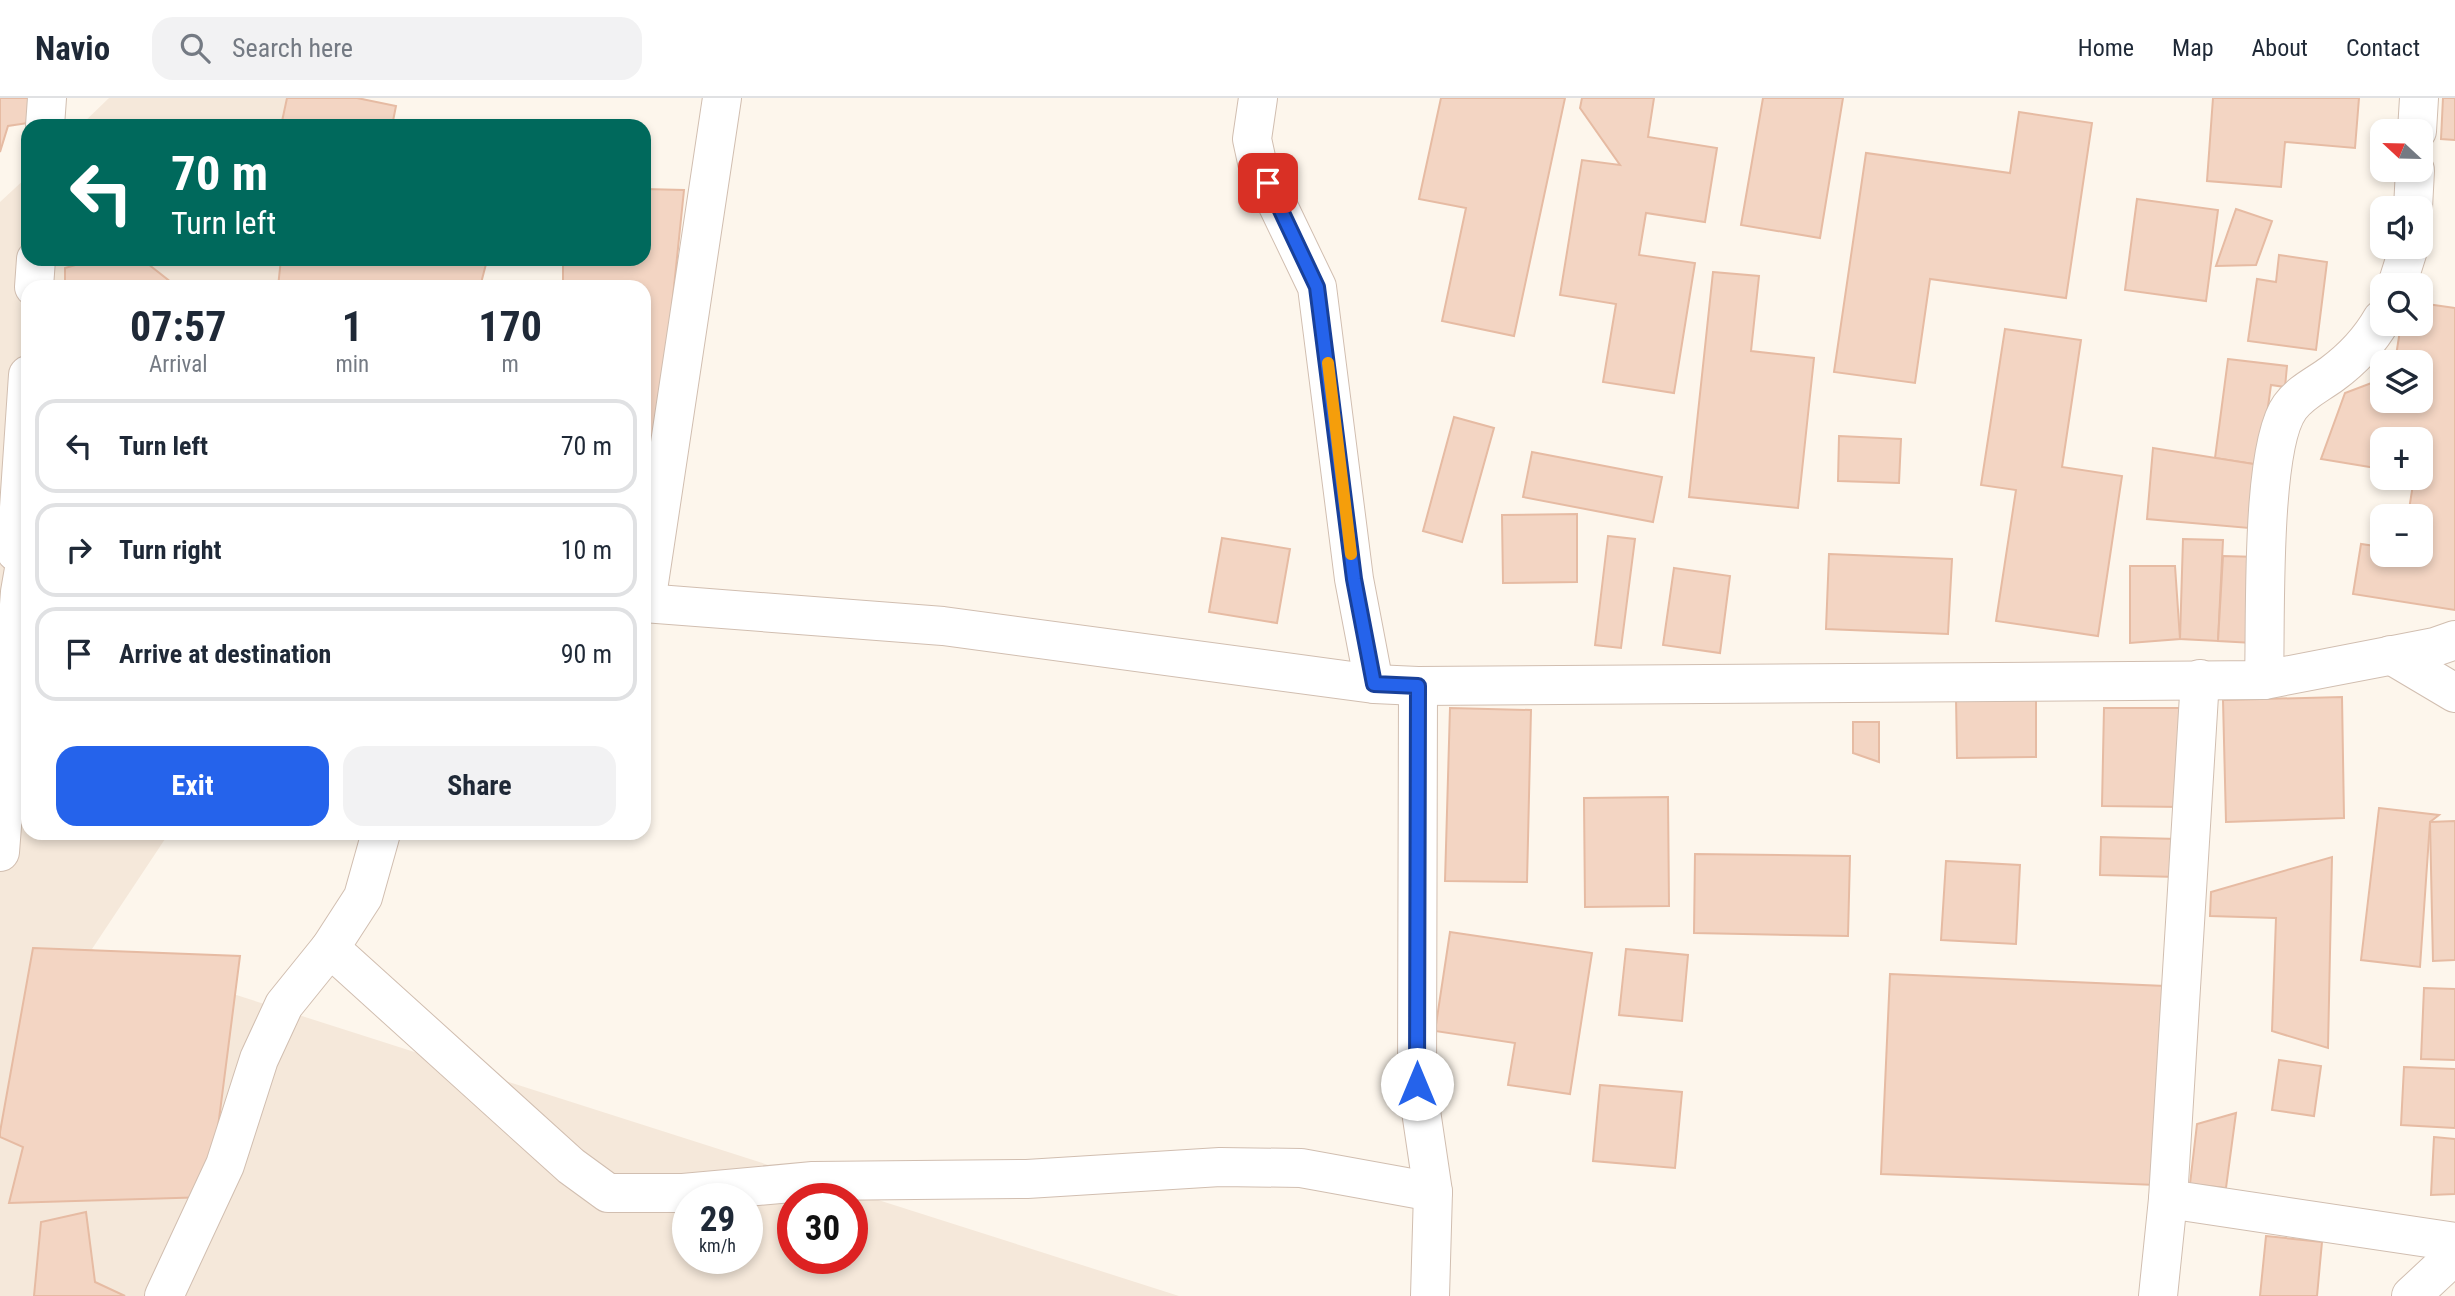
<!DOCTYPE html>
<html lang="en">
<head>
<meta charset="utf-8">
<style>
	body { margin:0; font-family:"Roboto Condensed",sans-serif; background:#f2f2f3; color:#1f2937; height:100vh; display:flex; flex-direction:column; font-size:26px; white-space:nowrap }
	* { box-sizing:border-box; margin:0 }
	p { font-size:23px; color:#747a83 }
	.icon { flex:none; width:38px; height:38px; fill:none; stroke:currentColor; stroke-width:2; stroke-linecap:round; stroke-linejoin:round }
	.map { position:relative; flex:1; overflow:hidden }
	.sheet { position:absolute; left:21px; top:182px; width:630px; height:560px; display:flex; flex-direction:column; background:#fff; border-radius:21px; box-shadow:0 4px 10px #0003 }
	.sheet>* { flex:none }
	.guide { position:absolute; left:21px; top:21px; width:630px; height:147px; border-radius:21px; box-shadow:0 4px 10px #0003; background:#00695c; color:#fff; overflow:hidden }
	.needle { width:46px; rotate:292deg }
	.buttons { position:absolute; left:2370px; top:21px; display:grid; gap:14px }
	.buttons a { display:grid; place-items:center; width:63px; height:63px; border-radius:14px; background:#fff; box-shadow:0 4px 10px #0003; font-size:35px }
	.speed { position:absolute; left:672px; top:1085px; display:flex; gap:14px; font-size:35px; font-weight:700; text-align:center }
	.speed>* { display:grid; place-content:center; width:91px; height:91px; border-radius:50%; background:#fff; box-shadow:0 4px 10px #0003; line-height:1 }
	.speed small { font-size:18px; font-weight:400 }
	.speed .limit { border:10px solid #d22; background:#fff; color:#111 }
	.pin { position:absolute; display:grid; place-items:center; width:60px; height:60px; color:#fff; margin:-30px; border-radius:14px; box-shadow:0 4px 10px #0006 }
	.me { position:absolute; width:77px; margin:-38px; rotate:0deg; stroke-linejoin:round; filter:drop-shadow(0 0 5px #0008) }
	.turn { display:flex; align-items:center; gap:24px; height:147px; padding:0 35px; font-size:32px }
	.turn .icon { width:91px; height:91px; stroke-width:2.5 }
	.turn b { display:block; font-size:49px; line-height:60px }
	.eta { display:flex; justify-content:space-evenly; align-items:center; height:119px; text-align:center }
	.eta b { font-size:42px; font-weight:700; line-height:49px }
	.action { display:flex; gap:14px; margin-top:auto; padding:14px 35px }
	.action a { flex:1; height:80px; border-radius:21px; background:#2563eb; color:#fff; font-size:28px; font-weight:700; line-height:80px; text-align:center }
	.action a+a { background:#f2f2f3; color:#1f2937 }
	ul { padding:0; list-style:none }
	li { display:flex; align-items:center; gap:21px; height:94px; margin:0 14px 10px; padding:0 21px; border:4px solid #e0e1e3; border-radius:21px }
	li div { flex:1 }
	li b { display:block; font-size:26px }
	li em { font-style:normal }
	header { display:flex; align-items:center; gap:42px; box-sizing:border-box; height:98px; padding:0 35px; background:#fff; border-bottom:2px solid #e0e1e3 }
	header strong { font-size:33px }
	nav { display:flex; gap:38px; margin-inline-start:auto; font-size:24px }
	.search { width:490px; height:63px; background:#f2f2f3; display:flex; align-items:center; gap:18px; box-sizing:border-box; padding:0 24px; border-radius:21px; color:#747a83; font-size:26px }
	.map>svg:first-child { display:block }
</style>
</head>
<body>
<header>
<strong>Navio</strong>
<div class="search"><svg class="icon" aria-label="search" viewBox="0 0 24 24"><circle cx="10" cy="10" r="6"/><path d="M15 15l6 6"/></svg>Search here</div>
<nav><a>Home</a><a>Map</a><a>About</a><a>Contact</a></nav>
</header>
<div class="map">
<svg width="2455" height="1198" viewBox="0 0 2455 1198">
	<rect width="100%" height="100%" fill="#fdf6ec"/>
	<!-- residential -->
	<g fill="#f5e8da" fill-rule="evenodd">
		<polygon points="109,0 364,0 381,28 80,28"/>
		<path d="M28,78V161H461L478,189H28V735H169L92,851L1179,1198H0V104ZM688,1101H747V1160H688ZM793,1101H852V1160H793Z"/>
	</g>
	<!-- building -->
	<g fill="#f3d5c3" stroke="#e6bba3" stroke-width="2">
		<polygon points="0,0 34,0 35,24 8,28 0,54"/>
		<polygon points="287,0 357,0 396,8 392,28 281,28"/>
		<polygon points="1441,0 1565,0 1514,238 1442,223 1466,110 1419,101"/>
		<polygon points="1582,0 1654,0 1648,39 1717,50 1705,124 1646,115 1639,157 1695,165 1674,295 1603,284 1616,206 1560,197 1582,62 1620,67 1580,10"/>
		<polygon points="1763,0 1843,0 1820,140 1741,127"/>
		<polygon points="2213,0 2359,0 2355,50 2285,44 2281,89 2207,83"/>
		<polygon points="2443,0 2455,0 2455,42 2441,41"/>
		<polygon points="2019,14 2092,25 2066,200 1930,181 1915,285 1834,274 1866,55 2010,75"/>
		<polygon points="644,91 684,92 656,363 644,361 644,189 563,189 563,161 644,161"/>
		<polygon points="2137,101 2218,112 2206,203 2125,192"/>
		<polygon points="2236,111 2272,123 2256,167 2216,168"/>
		<polygon points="2279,157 2327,164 2316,252 2248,243 2257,181 2276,184"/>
		<polygon points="96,161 147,161 148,166 172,185 171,189 65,189 65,170"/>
		<polygon points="281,161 452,161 486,166 480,189 278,189"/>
		<polygon points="1713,174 1759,178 1751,253 1814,260 1798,410 1689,399"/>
		<polygon points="2420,205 2455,210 2455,512 2353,496 2361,446 2382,449 2382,457 2420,457 2420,418 2408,418 2414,380 2420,380 2420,341 2382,341 2382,371 2321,361 2345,295 2382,281 2382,303 2420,303 2420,264 2395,264 2401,226 2420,226"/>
		<polygon points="2005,231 2081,242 2062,369 2122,378 2098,538 1996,523 2016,392 1981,387"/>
		<polygon points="2228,261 2287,268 2285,289 2271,287 2260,367 2215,360"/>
		<polygon points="1454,319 1494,330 1462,444 1423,433"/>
		<polygon points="1839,338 1901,341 1899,385 1838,383"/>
		<polygon points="2153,350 2260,367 2249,430 2147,421"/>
		<polygon points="1532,354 1662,379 1653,424 1523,399"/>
		<polygon points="1577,416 1577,484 1503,485 1502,417"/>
		<polygon points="1608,438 1635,441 1621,550 1595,547"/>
		<polygon points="1222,440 1290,451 1277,525 1209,514"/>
		<polygon points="2183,441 2223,442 2218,543 2180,541"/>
		<polygon points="1829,456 1952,461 1948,536 1826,531"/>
		<polygon points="2223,458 2258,459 2253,545 2218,543"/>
		<polygon points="2130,468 2175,468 2180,541 2130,545"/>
		<polygon points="1674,470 1730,478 1720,555 1663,547"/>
		<polygon points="1956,599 2036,599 2036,659 1957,660"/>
		<polygon points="2342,599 2344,720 2226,724 2223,602"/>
		<polygon points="1450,610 1531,612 1527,784 1445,783"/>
		<polygon points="2104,610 2183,610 2182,709 2102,708"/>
		<polygon points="1853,624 1879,624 1879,664 1853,655"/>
		<polygon points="1668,699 1669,808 1585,809 1584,700"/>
		<polygon points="2379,710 2439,717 2430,724 2420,869 2361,862"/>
		<polygon points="2455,723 2455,862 2433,863 2430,724"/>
		<polygon points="2101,739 2178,741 2177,779 2100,777"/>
		<polygon points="1695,756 1850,758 1848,838 1694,835"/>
		<polygon points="2332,759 2328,950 2272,933 2276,820 2210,818 2211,794"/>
		<polygon points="1946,763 2020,767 2016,846 1941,842"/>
		<polygon points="1450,834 1592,855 1570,996 1508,987 1515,945 1435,933"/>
		<polygon points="33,850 240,858 209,1099 9,1105 23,1049 0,1039 0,1034"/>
		<polygon points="1626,851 1688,857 1682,923 1619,917"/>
		<polygon points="1890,876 2165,888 2156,1087 1881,1076"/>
		<polygon points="2424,890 2455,891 2455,962 2421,961"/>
		<polygon points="2279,962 2321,968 2314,1018 2272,1012"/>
		<polygon points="2404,969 2455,971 2455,1030 2401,1027"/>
		<polygon points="1600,987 1682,994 1675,1070 1593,1063"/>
		<polygon points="2236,1015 2226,1090 2190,1086 2197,1026"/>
		<polygon points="2434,1039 2455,1041 2455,1096 2431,1097"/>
		<polygon points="86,1114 95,1184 125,1198 34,1198 41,1124"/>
		<polygon points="2266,1138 2322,1144 2317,1198 2260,1198"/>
	</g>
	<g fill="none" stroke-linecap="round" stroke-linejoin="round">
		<!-- minor casing -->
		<g stroke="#d1beb0" stroke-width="40">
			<g id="minor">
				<polyline points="1258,0 1252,41 1257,64 1317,189 1354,481 1374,586"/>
				<polyline points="45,28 47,0"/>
				<polyline points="2417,33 2419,0"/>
				<polyline points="2413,110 2415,72"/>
				<polyline points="2397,187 2409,149"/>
				<polyline points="34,189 36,161"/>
				<polyline points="16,454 28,277"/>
				<polyline points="644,505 943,528 1374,586 1418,588 2264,582 2435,549 2455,542"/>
				<polyline points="646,505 722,0"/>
				<polyline points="2391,557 2455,595"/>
				<path d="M2264,582C2266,524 2260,350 2290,309C2301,294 2317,287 2332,276C2351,262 2370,242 2382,221"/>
				<polyline points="1418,588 1417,986 1433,1094 1430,1198"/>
				<polyline points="0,754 20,494 24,471 28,469"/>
				<polyline points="330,850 571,1068 608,1095 683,1095 813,1083 1027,1081 1220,1069 1301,1070 1433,1094"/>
				<polyline points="2168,1101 2455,1144"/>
				<polyline points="164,1198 225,1067 259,961 284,907 330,850 363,799 381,735"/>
				<polyline points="2158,1198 2168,1101 2200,581"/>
				<polyline points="2411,1198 2455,1157"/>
			</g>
		</g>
		<!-- minor -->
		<use href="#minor" stroke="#fff" stroke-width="38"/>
	</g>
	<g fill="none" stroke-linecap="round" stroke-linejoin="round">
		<!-- route casing -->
		<g stroke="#184099" stroke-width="18">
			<polyline id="route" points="1268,85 1317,189 1354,481 1374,586 1418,588 1417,986"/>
		</g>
		<!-- route -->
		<use href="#route" stroke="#2563eb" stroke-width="12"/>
		<!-- slow -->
		<polyline stroke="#f59e0b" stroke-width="12" points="1328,265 1351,456"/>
	</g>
</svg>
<div class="buttons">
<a><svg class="needle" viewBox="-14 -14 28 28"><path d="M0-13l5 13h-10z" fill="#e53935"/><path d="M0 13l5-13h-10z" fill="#747a83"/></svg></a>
<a><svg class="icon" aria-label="sound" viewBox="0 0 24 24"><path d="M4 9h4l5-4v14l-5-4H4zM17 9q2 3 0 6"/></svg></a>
<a><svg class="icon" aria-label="search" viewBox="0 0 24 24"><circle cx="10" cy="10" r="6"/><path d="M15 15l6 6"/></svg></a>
<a><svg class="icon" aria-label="layers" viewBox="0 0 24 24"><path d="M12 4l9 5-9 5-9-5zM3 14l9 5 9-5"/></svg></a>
<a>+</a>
<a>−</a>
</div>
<div class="speed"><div>29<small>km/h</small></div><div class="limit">30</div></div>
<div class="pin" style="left:1268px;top:85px;background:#d93025"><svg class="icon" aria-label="arrive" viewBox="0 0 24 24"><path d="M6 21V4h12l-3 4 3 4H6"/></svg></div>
<svg class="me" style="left:1417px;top:986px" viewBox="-20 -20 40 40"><circle r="19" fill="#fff"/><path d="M0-13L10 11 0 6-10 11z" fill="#2563eb"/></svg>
<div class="guide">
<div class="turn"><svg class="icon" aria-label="left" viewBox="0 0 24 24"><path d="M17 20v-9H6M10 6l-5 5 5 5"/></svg><div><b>70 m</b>Turn left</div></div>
</div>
<section class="sheet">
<div class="eta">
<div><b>07:57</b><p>Arrival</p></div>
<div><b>1</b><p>min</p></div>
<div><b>170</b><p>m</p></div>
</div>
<ul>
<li><svg class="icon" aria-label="left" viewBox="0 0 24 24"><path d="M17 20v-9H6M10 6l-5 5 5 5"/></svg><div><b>Turn left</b></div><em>70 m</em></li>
<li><svg class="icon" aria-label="right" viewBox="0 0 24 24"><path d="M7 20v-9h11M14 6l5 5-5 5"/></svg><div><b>Turn right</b></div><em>10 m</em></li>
<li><svg class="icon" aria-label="arrive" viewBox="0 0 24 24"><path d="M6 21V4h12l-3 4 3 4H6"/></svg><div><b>Arrive at destination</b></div><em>90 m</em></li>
</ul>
<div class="action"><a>Exit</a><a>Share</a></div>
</section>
</div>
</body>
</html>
